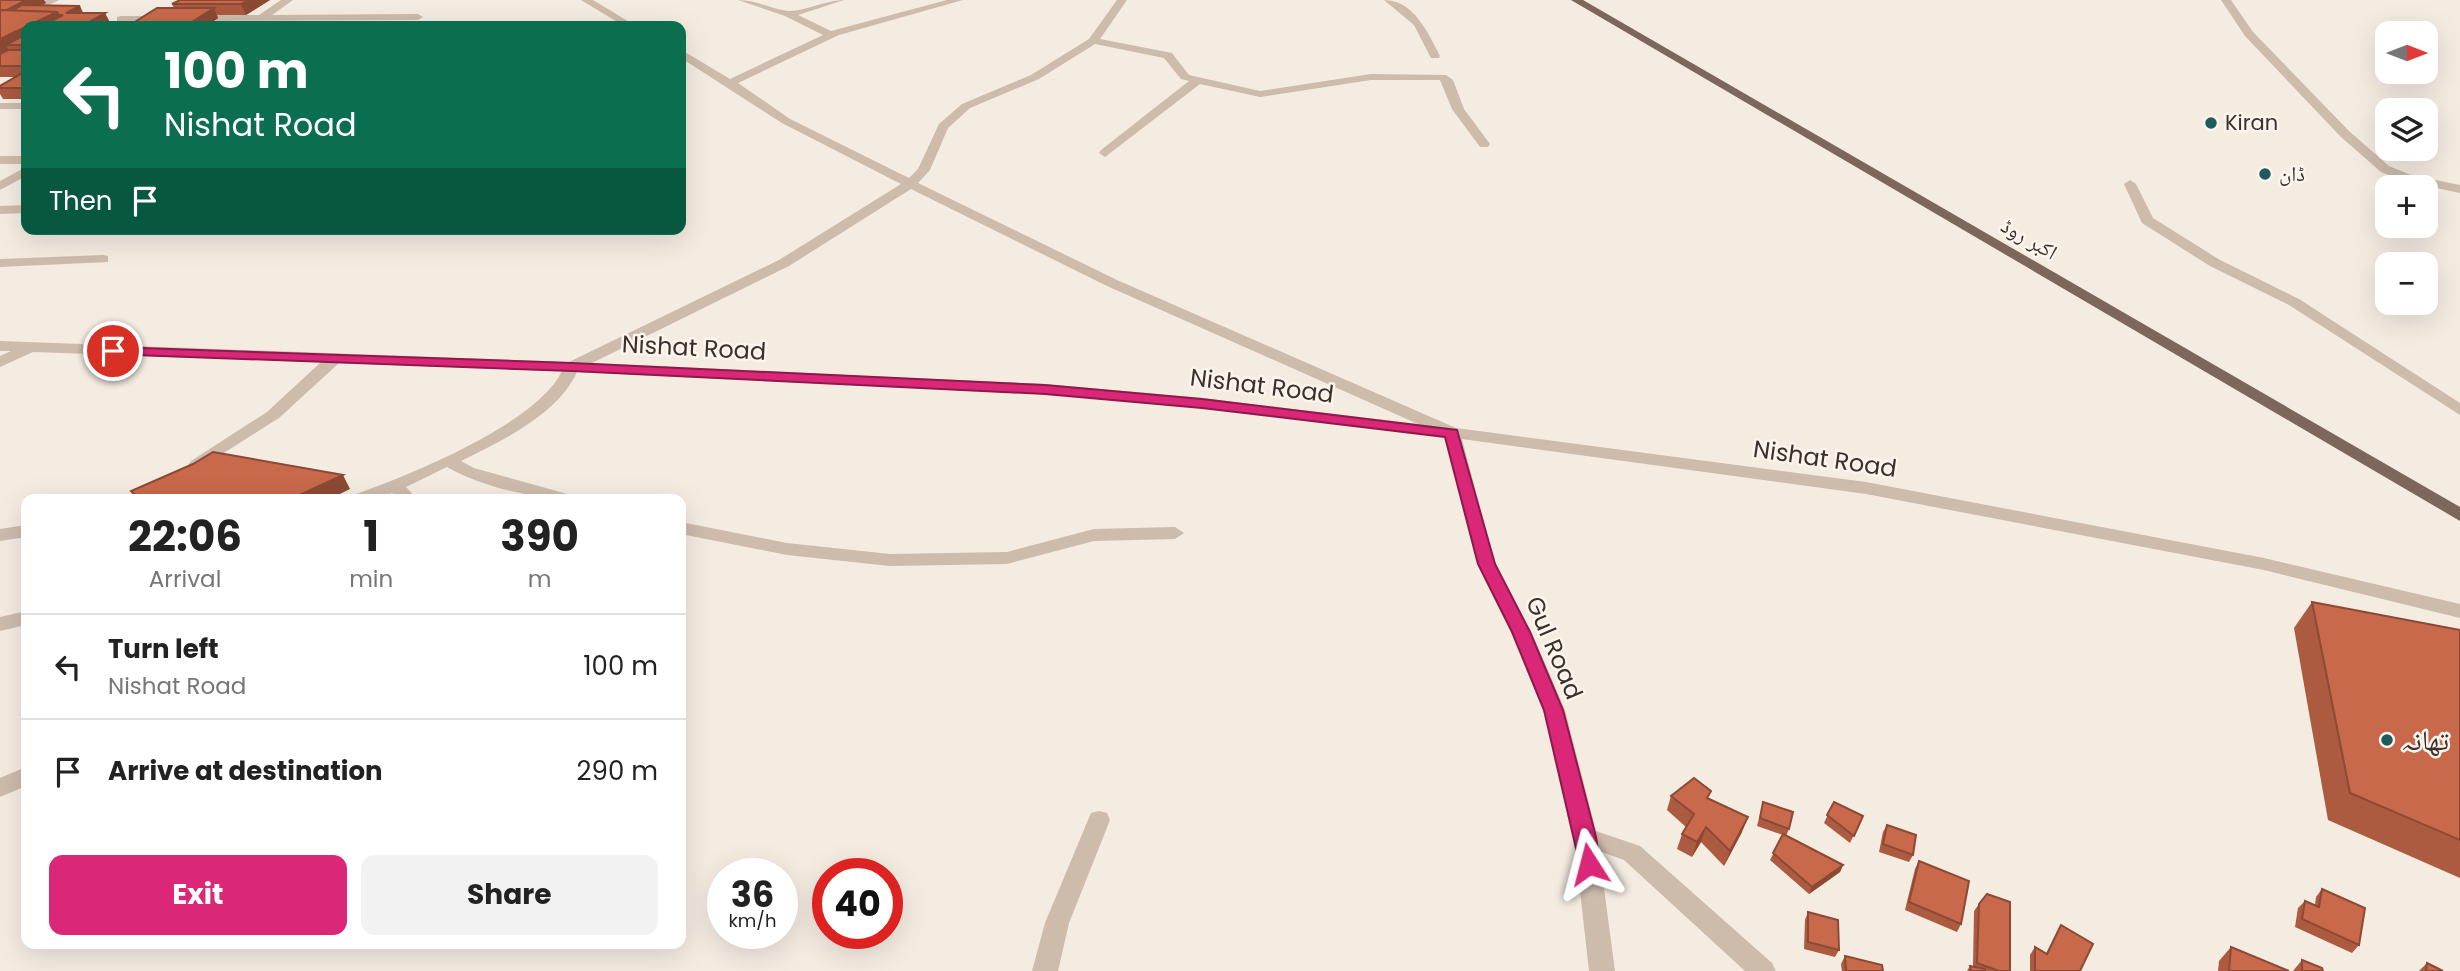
<!DOCTYPE html>
<html lang="en">
<head>
<meta charset="utf-8">
<style>
	body { margin:0; font-family:Poppins,"Noto Naskh Arabic",sans-serif; background:#f2f2f2; color:#222; height:100vh; display:flex; flex-direction:column; font-size:26px; white-space:nowrap }
	* { box-sizing:border-box; margin:0 }
	p { font-size:23px; color:#767676 }
	.icon { flex:none; width:38px; height:38px; fill:none; stroke:currentColor; stroke-width:2; stroke-linecap:round; stroke-linejoin:round }
	.map { position:relative; flex:1; overflow:hidden }
	.side { position:absolute; left:21px; top:494px; width:665px; height:455px; display:flex; flex-direction:column; background:#fff; border-radius:14px; box-shadow:0 7px 28px #0002 }
	.side>* { flex:none }
	.banner { position:absolute; left:21px; top:21px; width:665px; height:214px; border-radius:14px; box-shadow:0 7px 28px #0002; background:#0b6e4f; color:#fff; overflow:hidden }
	.needle { width:46px; rotate:90deg }
	.tools { position:absolute; left:2375px; top:21px; display:grid; gap:14px }
	.tools a { display:grid; place-items:center; width:63px; height:63px; border-radius:14px; background:#fff; box-shadow:0 7px 28px #0002; font-size:35px }
	.speed { position:absolute; left:707px; top:858px; display:flex; gap:14px; font-size:35px; font-weight:700; text-align:center }
	.speed>* { display:grid; place-content:center; width:91px; height:91px; border-radius:50%; background:#fff; box-shadow:0 7px 28px #0002; line-height:1 }
	.speed small { font-size:18px; font-weight:400 }
	.speed .limit { border:10px solid #d22; background:#fff; color:#111 }
	.pin { position:absolute; display:grid; place-items:center; width:60px; height:60px; color:#fff; margin:-30px; border:4px solid #fff; border-radius:50%; box-shadow:0 2px 7px #0007 }
	.me { position:absolute; width:77px; margin:-38px; rotate:351deg; stroke-linejoin:round; filter:drop-shadow(0 0 5px #0008) }
	.turn { display:flex; align-items:center; gap:24px; height:147px; padding:0 28px; font-size:32px }
	.turn .icon { width:91px; height:91px; stroke-width:2.5 }
	.turn b { display:block; font-size:49px; line-height:60px }
	.then { display:flex; align-items:center; height:66px; padding:0 28px; background:#0003; gap:14px; font-size:26px }
	.eta { display:flex; justify-content:space-evenly; align-items:center; height:119px; text-align:center }
	.eta b { font-size:42px; font-weight:700; line-height:49px }
	.primary-button { display:flex; gap:14px; margin-top:auto; padding:14px 28px }
	.primary-button a { flex:1; height:80px; border-radius:14px; background:#db2777; color:#fff; font-size:28px; font-weight:700; line-height:80px; text-align:center }
	.primary-button a+a { background:#f2f2f2; color:#222 }
	ul { padding:0; list-style:none }
	li { display:flex; align-items:center; gap:21px; height:105px; padding:0 28px; border-top:2px solid #e0e0e0 }
	li div { flex:1 }
	li b { display:block; font-size:26px }
	li em { font-style:normal }
	.map>svg:first-child { display:block }
</style>
</head>
<body>
<div class="map">
<svg width="2460" height="971" viewBox="0 0 2460 971">
	<rect width="100%" height="100%" fill="#f4ebe1"/>
	<g fill="none" stroke-linecap="round" stroke-linejoin="round">
		<!-- minor -->
		<g fill="#cdbbac" fill-rule="evenodd">
			<polygon points="46,0 59,0 0,29 0,22"/>
			<polygon points="281,0 293,0 272,15 418,14 423,17 418,20 197,21 192,18 197,15 259,15"/>
			<polygon points="581,0 593,0 636,26 624,26"/>
			<path d="M738,0C756,0 771,9 788,11C804,12 825,0 844,0L798,15L831,31L947,0H963L839,35L738,83L790,119L909,178L918,169L939,124L962,104L1031,75L1089,39L1117,0H1127L1100,39L1172,53L1189,75L1260,91L1371,74L1446,75L1453,80L1464,109L1490,144L1488,147H1480L1452,109L1440,80H1371L1260,97L1200,84L1105,157L1099,153L1101,150L1189,81L1181,79L1164,58L1095,44L1039,79L970,108L948,128L930,170L918,183L1117,280L1456,428L1866,482L2264,558L2460,604V618L2264,570L1866,494L1462,439L1495,564L1531,631L1565,710L1596,831L1640,846L1772,963L1776,971H1745L1624,860L1599,851L1615,971H1589L1574,837L1543,710L1511,631L1477,564L1445,437L1202,408L1045,394L577,372C558,414 502,441 461,461L474,468L571,495L574,499C534,499 482,487 447,467L406,487L417,499H398L392,493L378,499H351L354,495C409,475 537,424 562,371L339,363L279,418L197,470L188,465L191,461L267,412L321,362L33,352L0,367V356L11,351H0V341L569,362L779,260L901,184L782,123L681,58V51L685,52L730,79L823,35L785,16ZM911,189L1107,286L1418,424L1202,398L1045,384L592,363L789,266Z"/>
			<path d="M1384,0C1414,0 1428,33 1440,56L1439,58H1431L1414,25Z"/>
			<polygon points="2221,0 2231,0 2253,32 2349,131 2389,166 2411,175 2460,185 2460,193 2403,181 2381,172 2341,137 2245,36"/>
			<polygon points="121,16 162,16 167,19 162,22 117,21 117,17"/>
			<rect x="0" y="103" width="26" height="6"/>
			<rect x="0" y="156" width="26" height="8"/>
			<polygon points="26,167 26,176 0,190 0,181"/>
			<polygon points="2130,180 2136,184 2153,218 2220,260 2299,299 2460,403 2460,415 2289,305 2210,266 2142,223 2124,184"/>
			<polygon points="26,205 26,213 0,214 0,206"/>
			<polygon points="103,255 108,256 108,262 0,267 0,259"/>
			<polygon points="681,522 787,543 890,554 1007,552 1094,529 1175,527 1184,533 1175,539 1094,541 1007,564 890,566 787,555 681,534"/>
			<polygon points="26,525 26,537 0,541 0,529"/>
			<polygon points="26,611 26,625 0,631 0,617"/>
			<polygon points="26,767 26,786 0,797 0,778"/>
			<polygon points="1099,811 1107,813 1110,820 1069,923 1058,971 1032,971 1045,923 1088,820 1091,813"/>
		</g>
		<!-- major -->
		<polygon fill="#7d675c" fill-rule="evenodd" points="1571,0 1583,0 2460,507 2460,521"/>
	</g>
	<!-- wall -->
	<g fill="#ac5a40">
		<polygon points="0,0 44,0 46,3 42,5 83,13 111,24 106,26 26,26 26,99 3,99 0,94 0,86 16,77 0,77"/>
		<polygon points="270,0 246,15 217,15 218,18 206,26 130,26 130,25 174,8 172,4"/>
		<polygon points="2312,602 2460,630 2460,878 2328,820 2294,628"/>
		<polygon points="1671,796 1708,798 1742,832 1724,866 1701,842 1692,857 1677,849 1682,834 1686,827 1667,810"/>
		<polygon points="1763,802 1789,829 1786,836 1843,865 1840,872 1809,894 1770,860 1783,835 1757,826"/>
		<polygon points="1834,802 1863,816 1850,843 1824,823"/>
		<polygon points="1887,825 1913,855 1909,862 1879,852 1883,832"/>
		<polygon points="1919,861 1961,924 1957,932 1905,910 1915,869"/>
		<polygon points="2322,889 2359,945 2352,953 2295,927 2298,908 2305,901 2315,905 2316,897"/>
		<polygon points="1979,904 2010,971 1967,971 1970,966 1973,966 1974,911"/>
		<polygon points="1808,912 1839,950 1835,957 1804,949 1805,920"/>
		<polygon points="2061,925 2080,971 2030,971 2030,955 2035,947 2046,954"/>
		<polygon points="2231,947 2289,971 2218,971 2219,961"/>
		<polygon points="1845,956 1883,971 1842,971 1841,964"/>
		<polygon points="2302,960 2323,971 2293,971"/>
		<polygon points="2427,963 2443,971 2419,971"/>
	</g>
	<!-- shaded-wall -->
	<g fill="#8c4a34">
		<polygon points="27,0 44,0 46,3 23,15 0,13"/>
		<polygon points="249,0 270,0 246,15 241,4"/>
		<polygon points="80,6 85,17 66,13"/>
		<polygon points="214,8 218,18 206,26 188,26 187,25"/>
		<polygon points="57,12 65,26 27,26"/>
		<polygon points="105,13 111,24 106,26 82,26"/>
		<polygon points="26,27 26,45 6,45 11,54 0,59 0,39"/>
		<polygon points="343,475 350,489 330,499 291,499"/>
		<polygon points="1748,817 1742,832 1724,866 1730,851"/>
		<polygon points="1706,827 1701,842 1692,857 1697,842"/>
		<polygon points="1843,865 1840,872 1809,894 1812,887"/>
	</g>
	<!-- building -->
	<g fill="#c8694b" stroke="#8c4a34" stroke-width="2">
		<polygon points="0,0 26,0 5,11 0,10"/>
		<polygon points="180,0 249,0 241,4 172,4"/>
		<polygon points="22,5 80,6 66,13 105,13 82,26 94,26 42,26 63,15 59,15 57,12 11,11"/>
		<polygon points="157,8 214,8 187,25 130,25"/>
		<polygon points="0,10 57,12 0,39"/>
		<polygon points="26,34 26,45 6,45"/>
		<polygon points="8,50 26,50 26,66 0,66 0,54"/>
		<polygon points="26,71 26,88 0,88 0,86"/>
		<polygon points="213,452 343,475 291,499 139,499 131,491 193,464"/>
		<polygon points="2312,602 2460,630 2460,840 2350,793"/>
		<polygon points="1694,778 1711,791 1707,798 1748,817 1730,851 1706,827 1697,842 1682,834 1694,814 1671,796"/>
		<polygon points="1763,802 1793,812 1789,829 1760,818"/>
		<polygon points="1834,802 1863,816 1854,836 1827,815"/>
		<polygon points="1887,825 1916,835 1913,855 1883,844"/>
		<polygon points="1783,834 1843,865 1812,887 1773,853"/>
		<polygon points="1919,861 1969,881 1961,924 1909,902"/>
		<polygon points="2322,889 2365,908 2359,945 2302,919 2305,901 2319,907"/>
		<polygon points="1987,894 2010,902 2010,971 1999,971 1977,963 1979,904"/>
		<polygon points="1808,912 1838,920 1839,950 1808,942"/>
		<polygon points="2061,925 2093,944 2080,971 2035,971 2035,947 2047,954"/>
		<polygon points="2231,947 2289,971 2229,971"/>
		<polygon points="1845,956 1882,965 1883,971 1846,971"/>
		<polygon points="2302,960 2322,968 2323,971 2302,971"/>
		<polygon points="2427,963 2443,971 2426,971"/>
		<polygon points="1970,966 1985,969 1985,971 1971,971"/>
	</g>
	<!-- route -->
	<polygon fill="#db2777" stroke="#8e194d" stroke-width="2" points="113,347 572,363 1045,385 1202,399 1457,430 1495,564 1530,632 1563,710 1596,837 1600,864 1597,870 1589,873 1581,870 1544,710 1512,632 1478,564 1445,437 1202,408 1045,394 572,371 108,354 108,348"/>
	<!-- markers -->
	<g fill="#1f5a5e" stroke="#fbf5ee" stroke-width="2.5">
		<circle cx="2211" cy="123" r="7"/>
		<circle cx="2265" cy="174" r="7"/>
		<circle cx="2387" cy="740" r="7"/>
	</g>
	<g text-anchor="middle" stroke-width="5" stroke-linejoin="round" paint-order="stroke">
		<!-- far-poi labels -->
		<g font-size="21" fill="#3b302b" stroke="#fbf5ee" text-anchor="start">
			<text x="2225" y="130">Kiran</text>
			<text x="2279" y="181">ڈان</text>
		</g>
		<!-- far-street labels -->
		<g font-size="21" fill="#3b302b" stroke="#fbf5ee">
			<text transform="translate(2029 239) rotate(30)" y="7">اکبر روڈ</text>
		</g>
		<!-- street labels -->
		<g font-size="24" fill="#3b302b" stroke="#fbf5ee">
			<text transform="translate(694 348) rotate(3)" y="8">Nishat Road</text>
			<text transform="translate(1262 386) rotate(7)" y="8">Nishat Road</text>
			<text transform="translate(1825 459) rotate(8)" y="8">Nishat Road</text>
			<text transform="translate(1554 648) rotate(67)" y="8">Gul Road</text>
		</g>
		<!-- near-poi labels -->
		<g font-size="28" fill="#3b302b" stroke="#fbf5ee" text-anchor="start">
			<text x="2401" y="750">تھانہ</text>
		</g>
	</g>
</svg>
<div class="tools">
<a><svg class="needle" viewBox="-14 -14 28 28"><path d="M0-13l5 13h-10z" fill="#e53935"/><path d="M0 13l5-13h-10z" fill="#767676"/></svg></a>
<a><svg class="icon" aria-label="layers" viewBox="0 0 24 24"><path d="M12 4l9 5-9 5-9-5zM3 14l9 5 9-5"/></svg></a>
<a>+</a>
<a>−</a>
</div>
<div class="speed"><div>36<small>km/h</small></div><div class="limit">40</div></div>
<div class="pin" style="left:113px;top:351px;background:#d93025"><svg class="icon" aria-label="arrive" viewBox="0 0 24 24"><path d="M6 21V4h12l-3 4 3 4H6"/></svg></div>
<svg class="me" style="left:1589px;top:864px" viewBox="-20 -20 40 40"><path d="M0-17L14 15 0 8-14 15z" fill="#db2777" stroke="#fff" stroke-width="4"/></svg>
<div class="banner">
<div class="turn"><svg class="icon" aria-label="left" viewBox="0 0 24 24"><path d="M17 20v-9H6M10 6l-5 5 5 5"/></svg><div><b>100 m</b>Nishat Road</div></div>
<div class="then">Then<svg class="icon" aria-label="arrive" viewBox="0 0 24 24"><path d="M6 21V4h12l-3 4 3 4H6"/></svg></div>
</div>
<section class="side">
<div class="eta">
<div><b>22:06</b><p>Arrival</p></div>
<div><b>1</b><p>min</p></div>
<div><b>390</b><p>m</p></div>
</div>
<ul>
<li><svg class="icon" aria-label="left" viewBox="0 0 24 24"><path d="M17 20v-9H6M10 6l-5 5 5 5"/></svg><div><b>Turn left</b><p>Nishat Road</p></div><em>100 m</em></li>
<li><svg class="icon" aria-label="arrive" viewBox="0 0 24 24"><path d="M6 21V4h12l-3 4 3 4H6"/></svg><div><b>Arrive at destination</b></div><em>290 m</em></li>
</ul>
<div class="primary-button"><a>Exit</a><a>Share</a></div>
</section>
</div>
</body>
</html>
